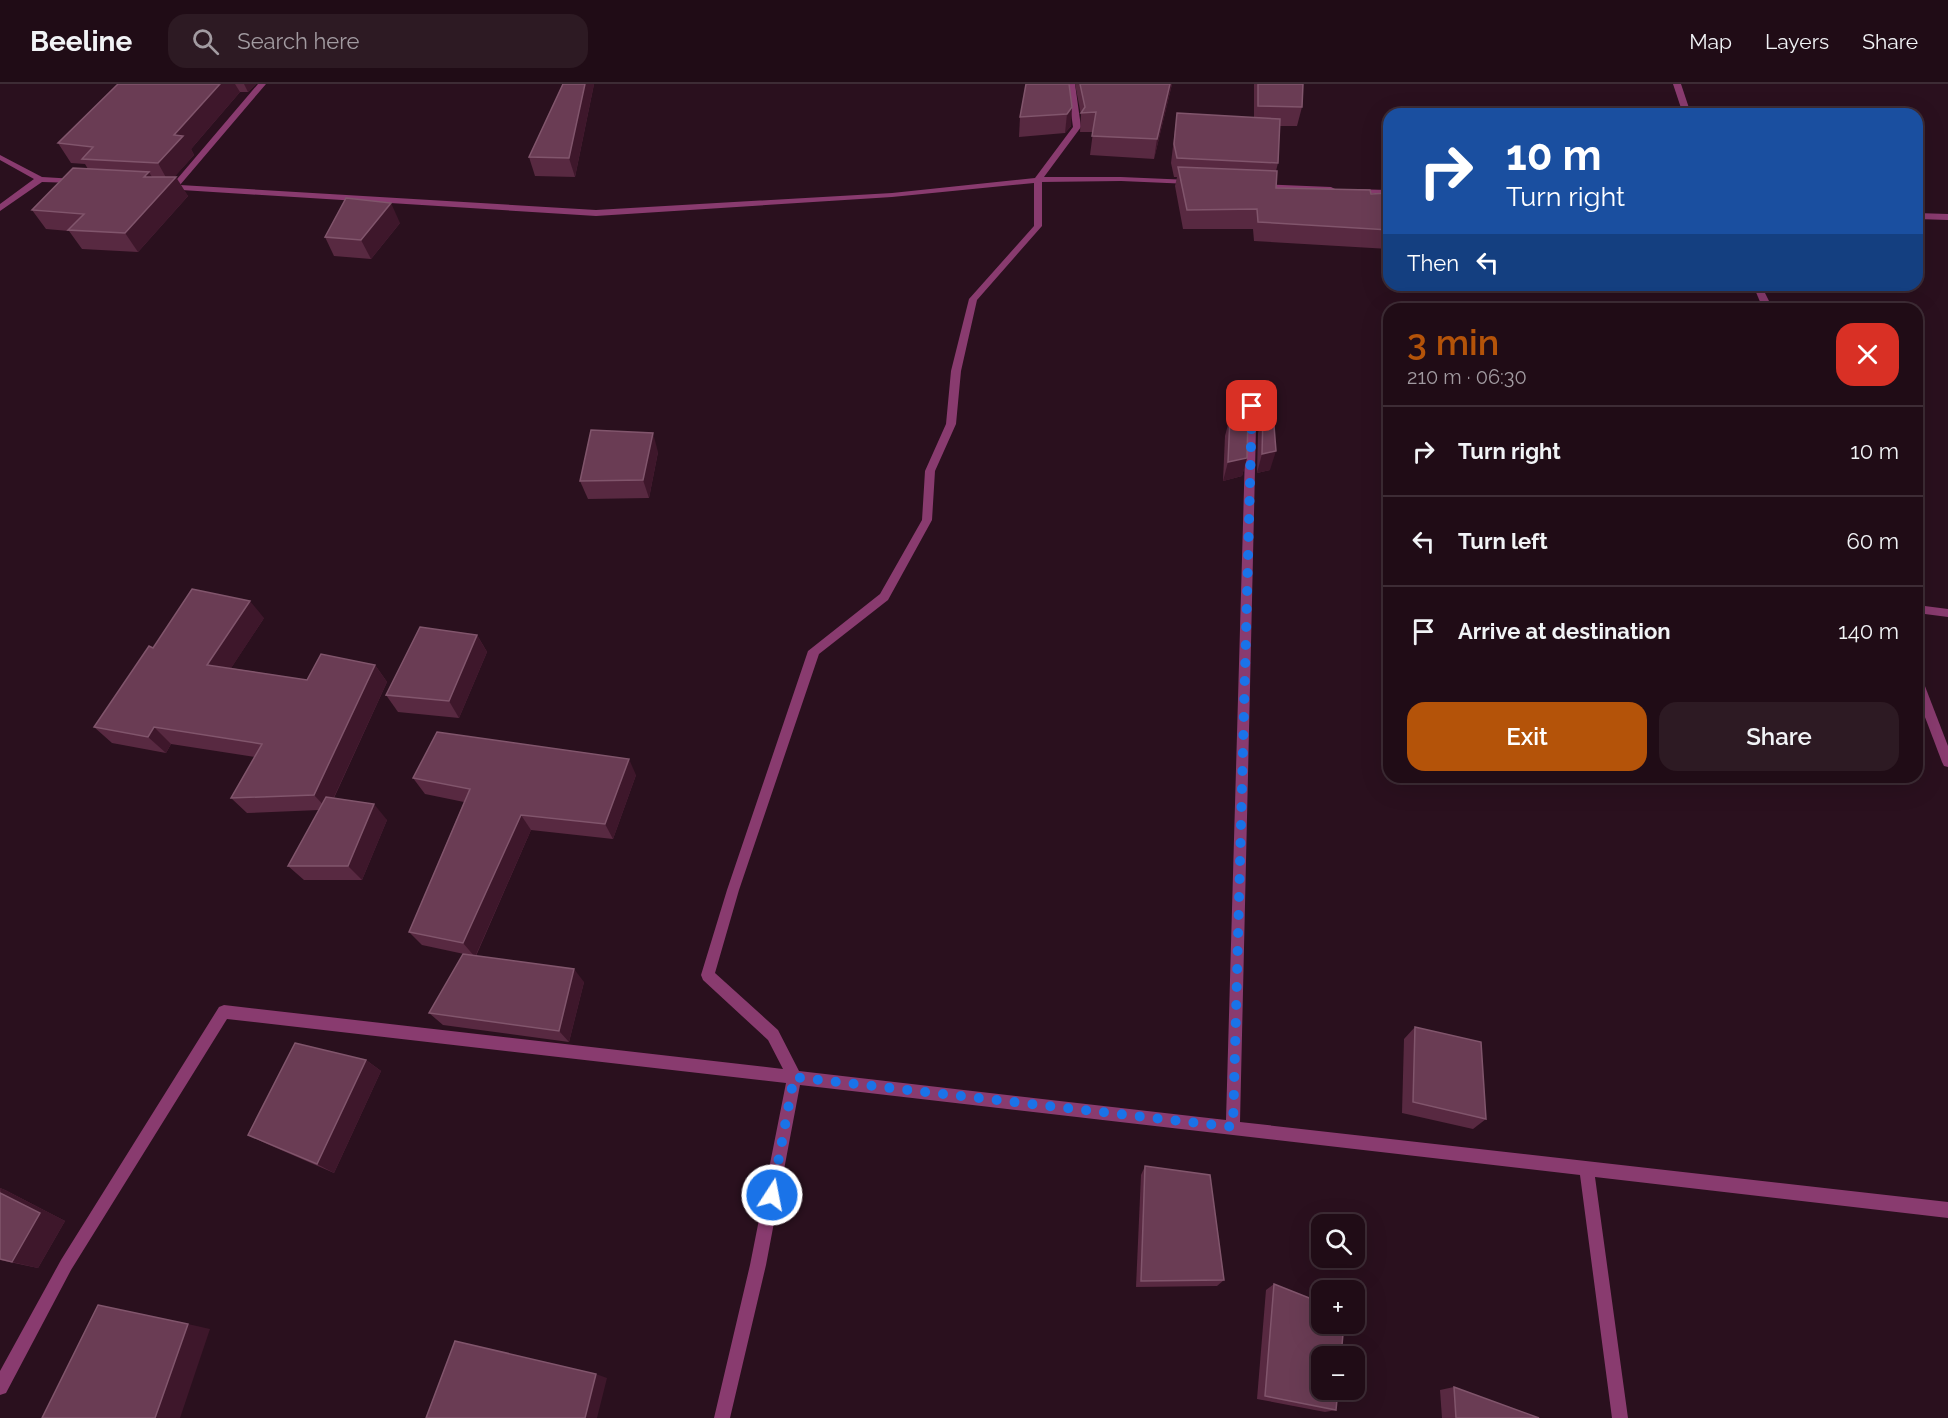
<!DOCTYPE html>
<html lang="en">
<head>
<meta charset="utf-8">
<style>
	body { margin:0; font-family:Raleway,sans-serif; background:#2d1a23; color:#f1f3f6; height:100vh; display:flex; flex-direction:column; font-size:22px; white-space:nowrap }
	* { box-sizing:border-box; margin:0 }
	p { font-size:20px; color:#a29ba1 }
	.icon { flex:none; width:33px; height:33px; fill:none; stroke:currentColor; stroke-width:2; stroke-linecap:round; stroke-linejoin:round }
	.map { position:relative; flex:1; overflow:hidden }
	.drawer { position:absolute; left:1383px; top:219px; width:540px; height:480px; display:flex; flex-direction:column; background:#200c16; border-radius:18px; box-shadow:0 6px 24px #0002,0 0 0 2px #3d2c35 }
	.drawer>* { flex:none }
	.top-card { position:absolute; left:1383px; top:24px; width:540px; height:183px; border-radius:18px; box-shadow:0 6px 24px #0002,0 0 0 2px #3d2c35; background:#1a4fa0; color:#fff; overflow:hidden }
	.tools { position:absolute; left:1311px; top:1130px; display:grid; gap:12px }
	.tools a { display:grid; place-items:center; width:54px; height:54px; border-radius:12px; background:#200c16; box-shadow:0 6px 24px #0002,0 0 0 2px #3d2c35; font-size:30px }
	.pin { position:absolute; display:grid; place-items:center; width:51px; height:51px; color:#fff; margin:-26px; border-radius:12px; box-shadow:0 3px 9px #0006 }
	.me { position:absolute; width:66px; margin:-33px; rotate:11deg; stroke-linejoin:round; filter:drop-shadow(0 0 4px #0008) }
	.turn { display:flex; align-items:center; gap:21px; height:126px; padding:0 24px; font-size:27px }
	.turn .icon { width:78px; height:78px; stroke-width:2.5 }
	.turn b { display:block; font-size:42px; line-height:51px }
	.then { display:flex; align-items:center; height:57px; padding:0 24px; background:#0003; gap:12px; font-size:22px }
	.round { display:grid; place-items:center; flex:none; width:63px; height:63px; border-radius:18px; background:#2d1a23 }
	.summary { display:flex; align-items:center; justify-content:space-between; height:102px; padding:0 24px }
	h1 { font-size:36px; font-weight:600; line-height:45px; color:#b45309 }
	.cta { display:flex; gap:12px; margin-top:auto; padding:12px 24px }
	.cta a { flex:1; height:69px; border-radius:18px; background:#b45309; color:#fff; font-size:24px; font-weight:600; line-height:69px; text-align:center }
	.cta a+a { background:#2d1a23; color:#f1f3f6 }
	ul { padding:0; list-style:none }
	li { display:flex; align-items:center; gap:18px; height:90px; padding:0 24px; border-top:2px solid #3d2c35 }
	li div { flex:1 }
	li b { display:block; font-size:22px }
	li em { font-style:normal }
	header { display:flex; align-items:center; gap:36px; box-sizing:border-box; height:84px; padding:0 30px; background:#200c16; border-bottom:2px solid #3d2c35 }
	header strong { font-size:28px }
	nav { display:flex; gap:33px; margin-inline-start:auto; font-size:21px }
	.search { width:420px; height:54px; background:#2d1a23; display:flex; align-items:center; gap:15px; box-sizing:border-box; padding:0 21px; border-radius:18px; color:#a29ba1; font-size:22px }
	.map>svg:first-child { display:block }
</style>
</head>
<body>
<header>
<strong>Beeline</strong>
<div class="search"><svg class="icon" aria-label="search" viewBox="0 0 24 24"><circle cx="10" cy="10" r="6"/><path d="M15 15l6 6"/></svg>Search here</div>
<nav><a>Map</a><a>Layers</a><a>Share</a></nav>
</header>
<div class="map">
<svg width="1948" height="1334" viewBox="0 0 1948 1334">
	<rect width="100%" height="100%" fill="#2a101e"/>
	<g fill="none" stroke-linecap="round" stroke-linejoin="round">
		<!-- minor -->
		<g fill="#893b6f" fill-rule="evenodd">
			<polygon points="258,0 266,0 180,101 596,126 892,109 1035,94 1073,43 1067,0 1075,0 1081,43 1044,93 1121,93 1190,96 1194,98 1190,100 1121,97 1042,98 1042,142 977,216 961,287 956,340 935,387 932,436 888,516 819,570 739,806 715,889 778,946 799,987 1226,1036 1247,299 1252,296 1257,299 1240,1038 1948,1118 1948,1134 1595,1093 1628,1334 1612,1334 1580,1091 800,1001 766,1181 730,1334 714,1334 750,1181 786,999 227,935 71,1186 6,1309 0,1311 0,1287 61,1176 219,923 224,921 783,985 768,956 703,896 701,891 727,806 808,567 880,510 922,436 925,387 946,340 951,287 969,215 1034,142 1034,99 892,113 596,132 166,105 166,101 172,101"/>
			<polygon points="1673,0 1681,0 1691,30 1683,30"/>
			<polygon points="0,71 42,93 76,95 80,97 76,99 42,98 0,127 0,120 34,95 0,76"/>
			<polygon points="1258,100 1331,103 1335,105 1331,107 1261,104 1257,102"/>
			<polygon points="1351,105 1389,106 1389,110 1354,109 1351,109"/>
			<polygon points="1917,129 1948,130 1948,136 1917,135"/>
			<polygon points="1753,201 1761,201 1773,225 1763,225"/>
			<polygon points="1917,521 1948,525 1948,533 1917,529"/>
			<polygon points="1917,592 1923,597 1948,662 1948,683 1944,682 1942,678 1917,612"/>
		</g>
	</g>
	<!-- wall -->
	<g fill="#582941">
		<polygon points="118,0 256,0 248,8 240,8 191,65 194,71 174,93 188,112 138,168 82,165 69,147 46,145 32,126 88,85 85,80 71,79 58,59"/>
		<polygon points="563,0 594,0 575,93 535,92 529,73"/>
		<polygon points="1069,0 1071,42 1065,49 1019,53 1020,33"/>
		<polygon points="1075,0 1172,0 1154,75 1090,71 1093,48 1080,48 1081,31"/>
		<polygon points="1254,0 1303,0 1302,23 1297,42 1280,42 1278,79 1276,87 1276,104 1371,110 1389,109 1389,165 1254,157 1253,145 1183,145 1175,102 1177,93 1174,93 1171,79 1177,29 1254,34"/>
		<polygon points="400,139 371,175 334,172 325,153"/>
		<polygon points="1263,330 1270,386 1257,389 1258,349"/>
		<polygon points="1230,333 1247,374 1242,392 1223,397 1225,352"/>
		<polygon points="658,368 649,414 588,415 580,397"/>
		<polygon points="264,534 231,584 307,596 375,581 387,598 334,714 387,736 362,796 304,796 288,782 319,726 247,729 231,714 255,673 171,660 166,669 112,659 94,643 153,564"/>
		<polygon points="477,551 487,568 459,634 398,628 386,611"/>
		<polygon points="636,691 613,755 531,746 476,872 584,898 569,958 443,941 429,929 464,870 422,861 409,848 464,718 425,710 413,694"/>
		<polygon points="1415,943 1486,1035 1473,1045 1402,1029 1404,955"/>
		<polygon points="366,976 381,987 334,1089 267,1060 248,1051"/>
		<polygon points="1145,1082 1224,1196 1217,1202 1136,1203 1141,1091"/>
		<polygon points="0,1104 5,1106 65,1137 38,1184 0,1176"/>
		<polygon points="1274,1200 1336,1326 1325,1328 1257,1315 1266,1206"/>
		<polygon points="1454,1303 1539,1334 1442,1334 1440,1306"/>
	</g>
	<!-- shaded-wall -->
	<g fill="#3e172b">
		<polygon points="220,0 235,0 240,8 191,65 194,71 169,99 158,79 174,51"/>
		<polygon points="244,0 256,0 248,8"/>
		<polygon points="585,0 594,0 575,93 569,74"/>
		<polygon points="1170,0 1172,0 1154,75 1157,55"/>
		<polygon points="1072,23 1071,42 1065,49 1067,30"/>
		<polygon points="149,88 161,108 144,93"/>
		<polygon points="176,93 188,112 138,168 125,149"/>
		<polygon points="391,119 400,139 371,175 361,156"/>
		<polygon points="653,349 658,368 649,414 643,396"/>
		<polygon points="1276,367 1270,386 1257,389 1262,370"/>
		<polygon points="1247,374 1242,392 1223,397 1228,378"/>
		<polygon points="250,517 264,534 222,598 207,581"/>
		<polygon points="477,551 487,568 459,634 449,617"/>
		<polygon points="375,581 387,598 328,726 314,711"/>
		<polygon points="154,643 171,660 166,669 148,653"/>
		<polygon points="629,675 636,691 613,755 605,740"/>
		<polygon points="374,720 387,736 362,796 348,782"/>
		<polygon points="521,731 531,746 475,873 463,859"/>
		<polygon points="574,885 584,898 569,958 559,947"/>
		<polygon points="366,976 381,987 334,1089 317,1080"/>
		<polygon points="0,1104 5,1106 65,1137 38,1184 12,1178"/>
		<polygon points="188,1240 210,1245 180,1334 155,1334"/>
		<polygon points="596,1290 607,1294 597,1334 585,1334"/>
	</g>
	<!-- building -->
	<g fill="#6a3c54" stroke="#81556c" stroke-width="1.5">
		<polygon points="118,0 220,0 174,51 183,52 158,79 82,75 93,63 58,59"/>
		<polygon points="563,0 585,0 569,74 529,73"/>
		<polygon points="1026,0 1069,0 1072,23 1067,30 1020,33"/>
		<polygon points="1080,0 1170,0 1157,55 1092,52 1096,28 1081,29 1085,23"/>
		<polygon points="1258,0 1303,0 1302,23 1258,22"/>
		<polygon points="1177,29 1280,35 1278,79 1177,74 1174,60"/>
		<polygon points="1178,83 1277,87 1276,104 1370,106 1371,110 1389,109 1389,146 1258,138 1257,125 1187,126"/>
		<polygon points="73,84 149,88 144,93 176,93 125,149 68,146 84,130 32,126"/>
		<polygon points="346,114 391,119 361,156 325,153"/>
		<polygon points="1273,329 1276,367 1262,370 1263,330"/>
		<polygon points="1248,332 1247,374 1228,378 1230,333"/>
		<polygon points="591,346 653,349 643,396 580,397"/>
		<polygon points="192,505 250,517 207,581 307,596 321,570 375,581 314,711 231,714 262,660 154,643 148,653 94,643 149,562 153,564"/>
		<polygon points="420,543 477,551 449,617 386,611"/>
		<polygon points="437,648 629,675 605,740 521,731 463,859 409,848 470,705 413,694"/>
		<polygon points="326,713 374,720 348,782 288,782"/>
		<polygon points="463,870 574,885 559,947 429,929"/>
		<polygon points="1415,943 1481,958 1486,1035 1413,1018"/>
		<polygon points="295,959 366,976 317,1080 248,1051"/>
		<polygon points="1145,1082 1210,1091 1224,1196 1141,1197"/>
		<polygon points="0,1109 40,1129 12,1178 0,1175"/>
		<polygon points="1274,1200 1322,1219 1322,1239 1344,1239 1341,1272 1322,1272 1322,1305 1338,1305 1336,1326 1265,1312"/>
		<polygon points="98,1221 188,1240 155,1334 42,1334"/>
		<polygon points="455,1257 596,1290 585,1334 426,1334"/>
		<polygon points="1454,1303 1539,1334 1456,1334"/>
	</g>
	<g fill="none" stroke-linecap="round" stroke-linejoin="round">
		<!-- route -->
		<polyline stroke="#1a73e8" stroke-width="10" stroke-dasharray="0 18" points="772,1111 794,993 1233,1043 1252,322"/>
	</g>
</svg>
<div class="tools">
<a><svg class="icon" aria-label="search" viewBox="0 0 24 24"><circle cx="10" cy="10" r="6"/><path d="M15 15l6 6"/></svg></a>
<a>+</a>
<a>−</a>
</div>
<div class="pin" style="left:1252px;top:322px;background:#d93025"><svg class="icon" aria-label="arrive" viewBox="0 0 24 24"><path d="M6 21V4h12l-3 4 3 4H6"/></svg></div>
<svg class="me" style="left:772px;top:1111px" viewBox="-20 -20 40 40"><circle r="17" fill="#1a73e8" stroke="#fff" stroke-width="3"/><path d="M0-11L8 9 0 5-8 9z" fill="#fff"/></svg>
<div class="top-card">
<div class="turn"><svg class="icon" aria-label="right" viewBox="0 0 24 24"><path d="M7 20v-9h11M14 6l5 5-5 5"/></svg><div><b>10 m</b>Turn right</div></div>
<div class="then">Then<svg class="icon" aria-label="left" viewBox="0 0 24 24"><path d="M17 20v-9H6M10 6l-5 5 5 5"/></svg></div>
</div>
<section class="drawer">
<div class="summary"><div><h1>3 min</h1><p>210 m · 06:30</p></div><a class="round" style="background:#d93025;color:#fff"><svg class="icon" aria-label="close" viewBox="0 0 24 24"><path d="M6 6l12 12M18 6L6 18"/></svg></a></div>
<ul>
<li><svg class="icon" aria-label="right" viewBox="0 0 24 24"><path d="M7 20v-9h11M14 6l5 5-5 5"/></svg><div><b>Turn right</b></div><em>10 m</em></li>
<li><svg class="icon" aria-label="left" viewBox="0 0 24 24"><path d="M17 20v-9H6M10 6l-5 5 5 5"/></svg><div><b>Turn left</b></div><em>60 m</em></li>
<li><svg class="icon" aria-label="arrive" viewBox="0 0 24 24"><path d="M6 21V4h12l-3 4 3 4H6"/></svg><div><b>Arrive at destination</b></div><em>140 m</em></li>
</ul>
<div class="cta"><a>Exit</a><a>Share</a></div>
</section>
</div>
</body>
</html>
